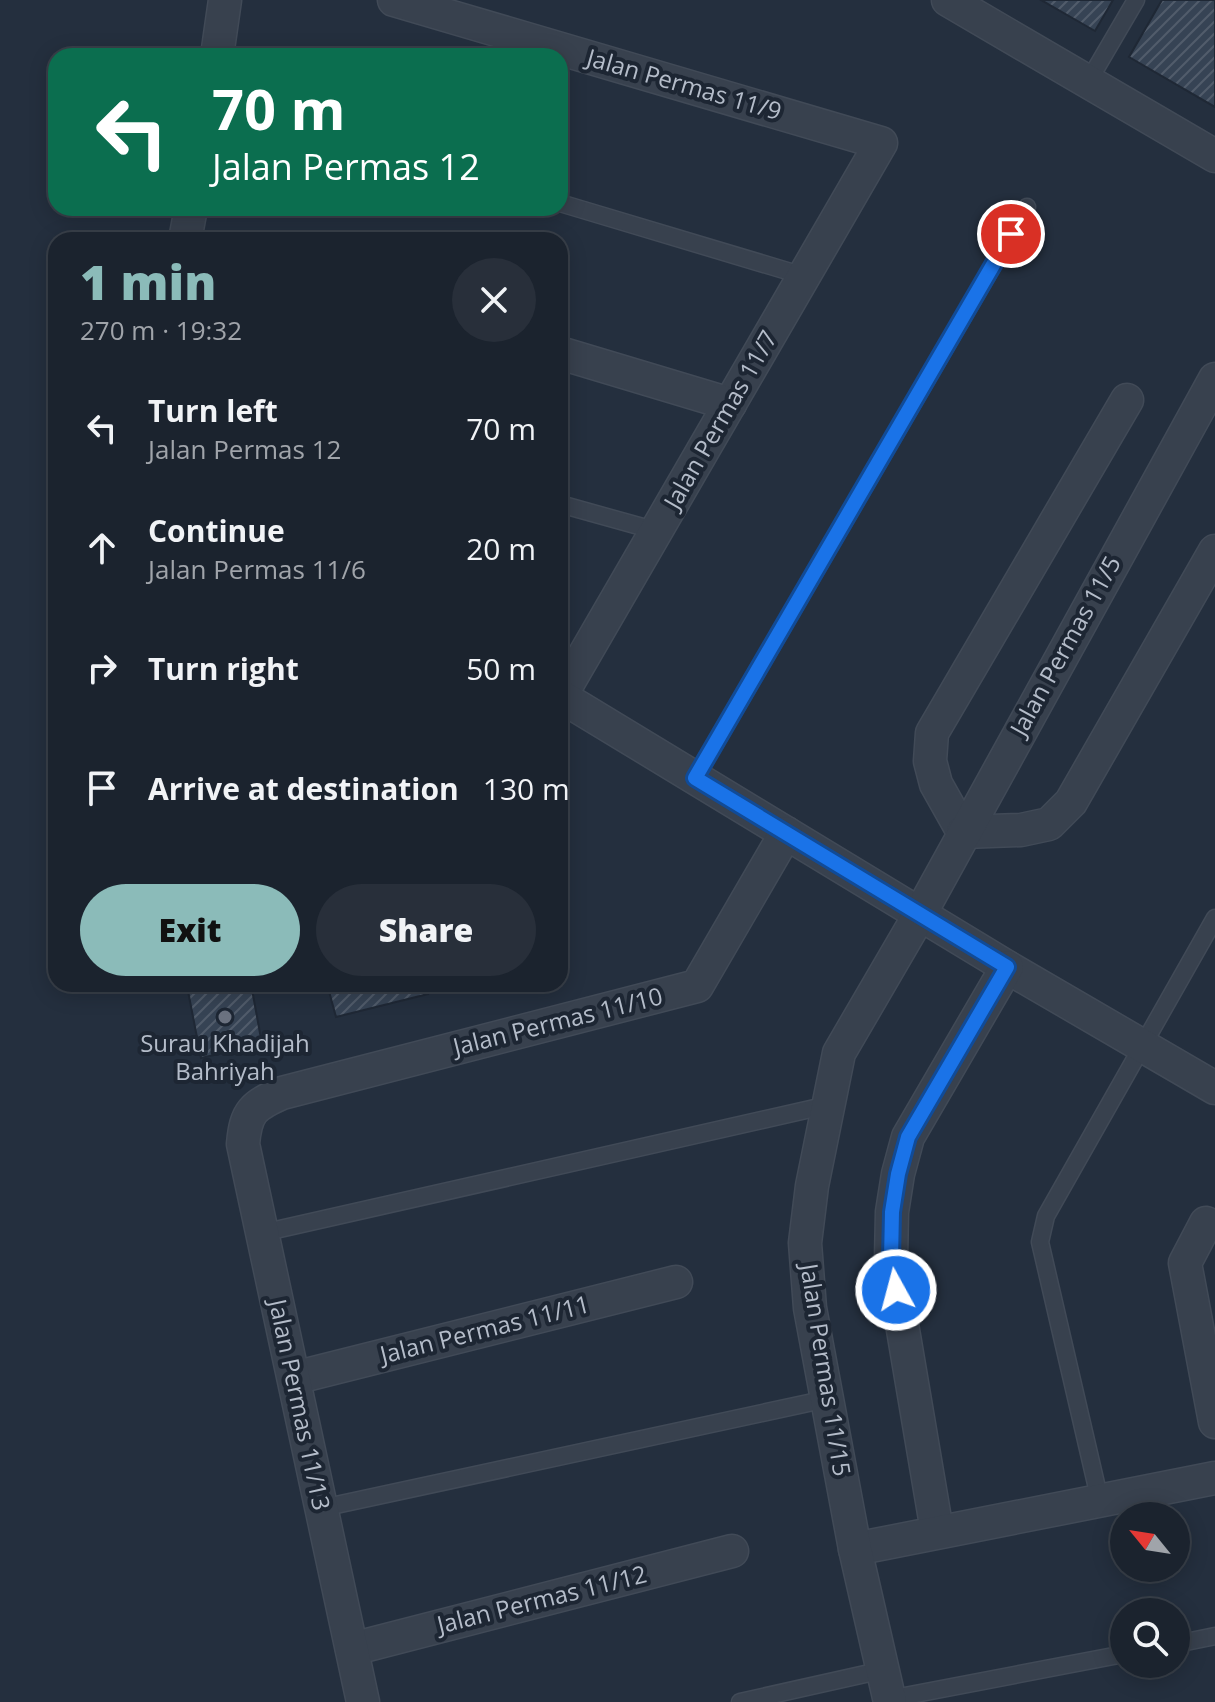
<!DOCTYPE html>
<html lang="en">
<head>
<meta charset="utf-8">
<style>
	body { margin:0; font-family:"Open Sans",sans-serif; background:#282f3a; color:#f1f3f6; height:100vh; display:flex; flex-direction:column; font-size:30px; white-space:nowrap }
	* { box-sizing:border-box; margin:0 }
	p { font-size:26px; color:#a0a4aa }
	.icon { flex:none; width:44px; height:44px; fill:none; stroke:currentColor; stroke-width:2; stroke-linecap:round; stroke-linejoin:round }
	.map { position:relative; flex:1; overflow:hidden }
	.sheet { position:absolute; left:48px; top:232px; width:520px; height:760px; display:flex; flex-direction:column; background:#1b232e; border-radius:24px; box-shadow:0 4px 20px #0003,0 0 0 2px #39404a }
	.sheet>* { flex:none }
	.top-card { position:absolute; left:48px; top:48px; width:520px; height:168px; border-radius:24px; box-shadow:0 4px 20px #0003,0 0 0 2px #39404a; background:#0b6e4f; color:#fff; overflow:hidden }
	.needle { width:52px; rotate:300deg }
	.tools { position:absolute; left:1110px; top:1502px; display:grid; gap:16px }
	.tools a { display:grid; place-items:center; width:80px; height:80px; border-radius:50%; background:#1b232e; box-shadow:0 4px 20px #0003,0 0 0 2px #39404a; font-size:40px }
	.pin { position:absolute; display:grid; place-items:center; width:68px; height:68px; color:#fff; margin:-34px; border:4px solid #fff; border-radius:50%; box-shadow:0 2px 8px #0007 }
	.me { position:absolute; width:88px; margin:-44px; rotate:353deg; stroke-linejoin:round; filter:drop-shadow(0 0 6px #0008) }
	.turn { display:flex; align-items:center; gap:28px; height:168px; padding:0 32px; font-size:36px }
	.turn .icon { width:104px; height:104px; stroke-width:2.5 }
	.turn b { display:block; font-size:56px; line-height:68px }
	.round { display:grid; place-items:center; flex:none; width:84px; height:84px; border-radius:42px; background:#282f3a }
	.overview { display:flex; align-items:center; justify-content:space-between; height:136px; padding:0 32px }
	h1 { font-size:48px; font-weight:800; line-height:60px; color:#8bbbb9 }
	.button { display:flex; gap:16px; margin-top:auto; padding:16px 32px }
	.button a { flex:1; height:92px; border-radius:48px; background:#8bbbb9; color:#111; font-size:32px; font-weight:800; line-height:92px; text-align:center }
	.button a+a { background:#282f3a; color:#f1f3f6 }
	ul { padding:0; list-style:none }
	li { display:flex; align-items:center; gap:24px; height:120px; padding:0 32px }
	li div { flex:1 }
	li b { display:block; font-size:30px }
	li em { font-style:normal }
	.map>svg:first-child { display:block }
</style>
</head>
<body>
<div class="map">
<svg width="1215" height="1702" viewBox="0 0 1215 1702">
	<defs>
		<pattern id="building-hatch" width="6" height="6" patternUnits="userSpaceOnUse" patternTransform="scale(2)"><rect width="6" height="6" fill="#364354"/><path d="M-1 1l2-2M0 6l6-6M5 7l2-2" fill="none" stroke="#515c6b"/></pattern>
	</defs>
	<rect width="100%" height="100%" fill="#242f3e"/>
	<!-- building -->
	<g fill="url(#building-hatch)" stroke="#1f2835" stroke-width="2">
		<polygon points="1041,0 1113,0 1095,31"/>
		<polygon points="1162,0 1215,0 1215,107 1129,57"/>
		<polygon points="209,984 251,984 262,1044 201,1058 188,991"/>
		<polygon points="327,984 425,984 428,994 336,1017"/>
	</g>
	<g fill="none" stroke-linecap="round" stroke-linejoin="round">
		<!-- lane casing -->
		<g stroke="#414a57" stroke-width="19">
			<g id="lane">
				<polyline points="1088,82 1136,0"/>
				<polyline points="560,203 804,276"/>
				<polyline points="560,504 657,531"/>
				<polyline points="695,778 1027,207"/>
				<polyline points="262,1233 828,1105"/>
				<polyline points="1100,1501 1040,1242 1046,1216 1215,918"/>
				<polyline points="322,1508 827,1399"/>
				<polyline points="1176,1644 1215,1636"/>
				<polyline points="889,1699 1124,1654"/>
				<polyline points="740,1702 883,1670"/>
			</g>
		</g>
		<!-- street casing -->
		<g stroke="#414a57" stroke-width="35">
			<g id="street">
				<polyline points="394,0 881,143 560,697"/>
				<polyline points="948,0 1215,156"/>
				<polyline points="217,56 225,0"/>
				<polyline points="185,240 191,208"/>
				<polyline points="560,353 730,404"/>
				<polyline points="560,696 1007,967 1215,1088"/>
				<polyline points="963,832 936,784 930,761 932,733 1127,400"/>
				<polyline points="963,832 1021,830 1049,824 1071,802 1215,551"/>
				<polyline points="1206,1223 1185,1263 1215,1422"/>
				<polyline points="294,1378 676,1282"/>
				<polyline points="937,1531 891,1259 892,1212 898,1174 908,1137 1007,967"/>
				<polyline points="855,1549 1215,1478"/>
				<polyline points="352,1649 732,1551"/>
				<path d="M363,1702L243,1144C246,1111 253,1106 282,1093L697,986L786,833"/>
				<polyline points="890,1702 855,1549 810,1308 805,1243 812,1186 839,1053 920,914 1215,379"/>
			</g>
		</g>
		<!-- lane -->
		<use href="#lane" stroke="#38414e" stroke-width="16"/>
		<!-- street -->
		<use href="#street" stroke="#38414e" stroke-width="32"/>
	</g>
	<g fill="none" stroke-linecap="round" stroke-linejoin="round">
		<!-- route casing -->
		<g stroke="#114b97" stroke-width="20">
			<polyline id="route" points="896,1290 891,1259 892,1212 898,1174 908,1137 1007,967 695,778 1011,234"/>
		</g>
		<!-- route -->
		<use href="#route" stroke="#1a73e8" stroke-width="14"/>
	</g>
	<!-- markers -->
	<circle fill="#6b7280" stroke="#1d2633" stroke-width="3" cx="225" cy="1017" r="8"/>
	<g text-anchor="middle" stroke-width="8" stroke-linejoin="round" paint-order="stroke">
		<!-- street labels -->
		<g font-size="24" fill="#b4bcc9" stroke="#1d2633">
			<text transform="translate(684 85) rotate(16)" y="8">Jalan Permas 11/9</text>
			<text transform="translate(721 420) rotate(-60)" y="8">Jalan Permas 11/7</text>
			<text transform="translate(1066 646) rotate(-61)" y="8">Jalan Permas 11/5</text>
			<text transform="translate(558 1022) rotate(-14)" y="8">Jalan Permas 11/10</text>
			<text transform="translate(485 1330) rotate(-14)" y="8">Jalan Permas 11/11</text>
			<text transform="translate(825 1370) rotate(81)" y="8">Jalan Permas 11/15</text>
			<text transform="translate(299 1405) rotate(78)" y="8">Jalan Permas 11/13</text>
			<text transform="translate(542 1600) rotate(-14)" y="8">Jalan Permas 11/12</text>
		</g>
		<!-- poi labels -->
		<g font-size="24" fill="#b4bcc9" stroke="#1d2633">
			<text x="225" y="1052">Surau Khadijah<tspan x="225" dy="28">Bahriyah</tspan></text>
		</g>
	</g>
</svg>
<div class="tools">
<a><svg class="needle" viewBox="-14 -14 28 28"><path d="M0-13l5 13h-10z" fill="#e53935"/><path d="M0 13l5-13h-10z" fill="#a0a4aa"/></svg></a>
<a><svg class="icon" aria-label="search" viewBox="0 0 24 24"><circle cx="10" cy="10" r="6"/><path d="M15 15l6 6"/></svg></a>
</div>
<div class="pin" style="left:1011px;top:234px;background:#d93025"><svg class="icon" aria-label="arrive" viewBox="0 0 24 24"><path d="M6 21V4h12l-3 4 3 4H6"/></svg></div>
<svg class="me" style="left:896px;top:1290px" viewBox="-20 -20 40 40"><circle r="17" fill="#1a73e8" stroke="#fff" stroke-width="3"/><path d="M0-11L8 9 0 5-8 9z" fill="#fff"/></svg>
<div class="top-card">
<div class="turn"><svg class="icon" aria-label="left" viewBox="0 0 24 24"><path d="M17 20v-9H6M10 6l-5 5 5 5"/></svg><div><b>70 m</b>Jalan Permas 12</div></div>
</div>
<section class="sheet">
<div class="overview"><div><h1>1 min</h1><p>270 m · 19:32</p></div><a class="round"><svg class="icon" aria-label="close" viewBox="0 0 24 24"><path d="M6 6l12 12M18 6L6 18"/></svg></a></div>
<ul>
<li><svg class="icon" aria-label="left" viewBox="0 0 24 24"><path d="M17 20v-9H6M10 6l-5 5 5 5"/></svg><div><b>Turn left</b><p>Jalan Permas 12</p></div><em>70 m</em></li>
<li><svg class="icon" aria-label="ahead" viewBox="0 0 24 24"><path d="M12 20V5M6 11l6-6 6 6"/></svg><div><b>Continue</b><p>Jalan Permas 11/6</p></div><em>20 m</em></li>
<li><svg class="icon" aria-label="right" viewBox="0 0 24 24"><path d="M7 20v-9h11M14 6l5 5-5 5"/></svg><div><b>Turn right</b></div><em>50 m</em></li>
<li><svg class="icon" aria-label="arrive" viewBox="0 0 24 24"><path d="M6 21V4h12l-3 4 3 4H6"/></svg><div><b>Arrive at destination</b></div><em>130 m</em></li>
</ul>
<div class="button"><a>Exit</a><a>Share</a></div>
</section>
</div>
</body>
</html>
